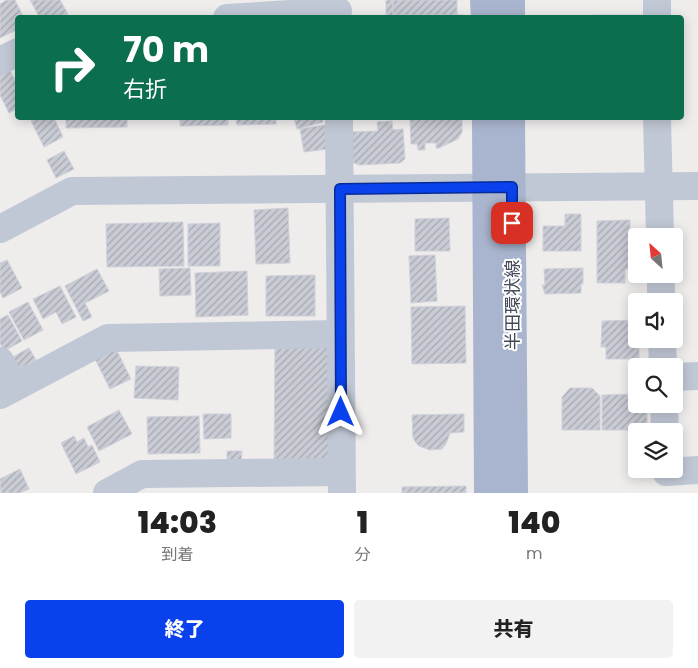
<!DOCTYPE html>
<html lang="ja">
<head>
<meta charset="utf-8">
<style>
	body { margin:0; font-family:Poppins,"Noto Sans JP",sans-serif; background:#f2f2f2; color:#222; height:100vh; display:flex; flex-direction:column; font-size:19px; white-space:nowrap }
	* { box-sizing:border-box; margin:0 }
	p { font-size:16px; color:#767676 }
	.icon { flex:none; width:28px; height:28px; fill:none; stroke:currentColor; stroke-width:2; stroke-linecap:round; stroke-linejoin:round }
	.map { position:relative; height:493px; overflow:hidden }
	.drawer { display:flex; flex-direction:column; background:#fff; flex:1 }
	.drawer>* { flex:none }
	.banner { position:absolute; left:15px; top:15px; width:669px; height:105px; border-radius:5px; box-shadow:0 2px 12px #0003; background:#0b6e4f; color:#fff; overflow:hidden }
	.needle { width:32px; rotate:333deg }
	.fabs { position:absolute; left:628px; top:228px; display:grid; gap:10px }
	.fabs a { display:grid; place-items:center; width:55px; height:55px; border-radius:5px; background:#fff; box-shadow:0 2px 12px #0003; font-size:25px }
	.pin { position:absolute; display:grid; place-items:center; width:42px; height:42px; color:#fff; margin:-21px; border-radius:10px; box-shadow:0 2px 8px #0006 }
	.me { position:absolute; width:55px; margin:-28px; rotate:0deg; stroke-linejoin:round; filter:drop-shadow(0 0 4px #0008) }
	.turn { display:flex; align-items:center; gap:18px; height:105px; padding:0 25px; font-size:22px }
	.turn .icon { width:65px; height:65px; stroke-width:2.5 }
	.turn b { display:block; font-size:35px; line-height:42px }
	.eta { display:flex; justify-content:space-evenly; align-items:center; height:85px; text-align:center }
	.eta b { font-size:30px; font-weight:800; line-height:35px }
	.primary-button { display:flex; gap:10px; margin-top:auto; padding:10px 25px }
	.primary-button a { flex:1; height:58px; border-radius:5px; background:#0942ec; color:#fff; font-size:20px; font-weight:800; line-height:58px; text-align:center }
	.primary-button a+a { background:#f2f2f2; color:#222 }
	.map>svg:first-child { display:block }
</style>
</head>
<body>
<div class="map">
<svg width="698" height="493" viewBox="0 0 698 493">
	<defs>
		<pattern id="building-hatch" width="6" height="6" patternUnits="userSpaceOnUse" patternTransform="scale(1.25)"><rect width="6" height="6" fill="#caccd5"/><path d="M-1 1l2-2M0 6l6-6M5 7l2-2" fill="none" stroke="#a6a8b0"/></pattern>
	</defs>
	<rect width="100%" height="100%" fill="#efecec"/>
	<!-- building -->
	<g fill="url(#building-hatch)" stroke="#cfd0d9">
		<polygon points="7,0 15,0 24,18 18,18 18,29 0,38 0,4"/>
		<polygon points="30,0 60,0 68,14 62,18 40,18"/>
		<polygon points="386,0 393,0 393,15 463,15 463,18 386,18"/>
		<rect x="393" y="0" width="64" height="15"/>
		<rect x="593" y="15" width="50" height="3"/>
		<polygon points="9,69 16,82 18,81 18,108 9,113 0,95 0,74"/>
		<polygon points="37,118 54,118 63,137 44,147 31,121"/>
		<polygon points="66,118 127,118 127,127 66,128"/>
		<polygon points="180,118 228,118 228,125 180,126"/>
		<polygon points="236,118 276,118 276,124 237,125"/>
		<polygon points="294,118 322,118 323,122 297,129"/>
		<polygon points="410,118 462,118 462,132 458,139 439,148 436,148 436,143 425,143 425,150 418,150 417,144 411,144"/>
		<polygon points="392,121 393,130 403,129 405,159 400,163 359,165 352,162 351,132 378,131 377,122"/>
		<polygon points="325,125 328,149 304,152 300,129"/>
		<polygon points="64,151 74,169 56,178 47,160"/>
		<polygon points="288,208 290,263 256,264 254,210"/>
		<polygon points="565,214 581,214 581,251 543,251 543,226 565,226"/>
		<polygon points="449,218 450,251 415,251 415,219"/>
		<polygon points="630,220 630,269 625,269 625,283 597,283 597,221"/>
		<polygon points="183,222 184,266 107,267 106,224"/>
		<polygon points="220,223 220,266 188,266 188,224"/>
		<polygon points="435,255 437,301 411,303 409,256"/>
		<polygon points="7,260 22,288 3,298 0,292 0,263"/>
		<polygon points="190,268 191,295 160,296 159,269"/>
		<polygon points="583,268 583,284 581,284 581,293 545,294 542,285 545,285 544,269"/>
		<polygon points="97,269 109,291 85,303 92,317 83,321 65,286"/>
		<polygon points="247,271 248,315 196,317 195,273"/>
		<polygon points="315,275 315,316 266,316 266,276"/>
		<polygon points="60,286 76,317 62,324 56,312 43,319 33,299"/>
		<polygon points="28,302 43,330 24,340 9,312"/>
		<polygon points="465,306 466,363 412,364 411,307"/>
		<polygon points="8,315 22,341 4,351 0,343 0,319"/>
		<polygon points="636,320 636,339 639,339 639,359 606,359 606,347 601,347 602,321"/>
		<polygon points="275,346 330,346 329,462 274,462"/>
		<polygon points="115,347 131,379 110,389 94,357"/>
		<polygon points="29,348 36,360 15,371 9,359"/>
		<polygon points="136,366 179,367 178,400 134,398"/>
		<polygon points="570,388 592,388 600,396 600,430 562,430 562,397"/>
		<polygon points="636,394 636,404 647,404 647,430 602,430 602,395"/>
		<polygon points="119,410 132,434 99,451 87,427"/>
		<polygon points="203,414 231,414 231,438 204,439"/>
		<polygon points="464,414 464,432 450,433 446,444 442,449 430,450 419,446 416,443 413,438 412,415"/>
		<polygon points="199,416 200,453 148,454 147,417"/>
		<polygon points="74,436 77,442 84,438 88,447 92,445 100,462 76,474 61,443"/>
		<polygon points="227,451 242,451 241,465 227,465"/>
		<polygon points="20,469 29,489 20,493 1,493 0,479"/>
		<polygon points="466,486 466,493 402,493 402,487"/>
	</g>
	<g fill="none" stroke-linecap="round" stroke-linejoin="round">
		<!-- minor -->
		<g stroke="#c1c8d5" stroke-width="28">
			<polyline points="657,0 657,18"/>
			<polyline points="227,18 338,11"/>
			<polyline points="0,61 18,52"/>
			<polyline points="339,118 342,493"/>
			<polyline points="657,118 660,236"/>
			<polyline points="0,229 72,191 698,186"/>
			<polyline points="661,274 661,301"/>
			<polyline points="662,339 663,366"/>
			<polyline points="0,361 14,387"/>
			<polyline points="674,377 698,376"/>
			<polyline points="0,395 108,338 340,334"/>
			<polyline points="664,404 665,431"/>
			<polyline points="666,472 698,470"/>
			<polyline points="107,493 142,474 341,472"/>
		</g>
		<!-- major -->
		<g stroke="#a9b5ce" stroke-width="28">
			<polyline points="484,0 485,18"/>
			<polyline points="511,0 511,18"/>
			<polyline points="486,118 488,493"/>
			<polyline points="511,118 514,493"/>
		</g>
	</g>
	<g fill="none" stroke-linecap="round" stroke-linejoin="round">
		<!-- route casing -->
		<g stroke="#062b99" stroke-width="12">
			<polyline id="route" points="341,412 340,189 512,187 512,223"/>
		</g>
		<!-- route -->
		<use href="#route" stroke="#0942ec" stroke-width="9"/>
	</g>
	<g text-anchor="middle" stroke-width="4" stroke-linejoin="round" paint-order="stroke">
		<!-- street labels -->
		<g font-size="18" fill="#434b5b" stroke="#fff">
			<text transform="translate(513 305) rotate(-90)" y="6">半田環状線</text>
		</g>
	</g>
</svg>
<div class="fabs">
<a><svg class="needle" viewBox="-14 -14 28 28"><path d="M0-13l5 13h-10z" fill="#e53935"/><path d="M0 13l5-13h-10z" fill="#767676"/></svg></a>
<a><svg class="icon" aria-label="sound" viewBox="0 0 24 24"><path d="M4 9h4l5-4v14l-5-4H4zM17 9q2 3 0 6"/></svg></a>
<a><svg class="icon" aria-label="search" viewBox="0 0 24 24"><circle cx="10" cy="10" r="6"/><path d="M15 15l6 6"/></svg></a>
<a><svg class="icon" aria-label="layers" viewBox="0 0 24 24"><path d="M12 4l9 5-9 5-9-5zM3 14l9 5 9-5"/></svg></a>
</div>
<div class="pin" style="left:512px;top:223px;background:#d93025"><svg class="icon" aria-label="arrive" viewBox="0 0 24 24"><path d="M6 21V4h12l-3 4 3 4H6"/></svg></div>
<svg class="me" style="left:341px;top:412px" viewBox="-20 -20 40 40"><path d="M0-17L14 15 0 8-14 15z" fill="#0942ec" stroke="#fff" stroke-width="4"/></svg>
<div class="banner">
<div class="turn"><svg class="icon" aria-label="right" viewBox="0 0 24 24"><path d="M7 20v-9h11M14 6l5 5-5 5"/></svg><div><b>70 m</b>右折</div></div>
</div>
</div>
<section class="drawer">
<div class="eta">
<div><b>14:03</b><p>到着</p></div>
<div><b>1</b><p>分</p></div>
<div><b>140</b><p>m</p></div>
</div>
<div class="primary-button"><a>終了</a><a>共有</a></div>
</section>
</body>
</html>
